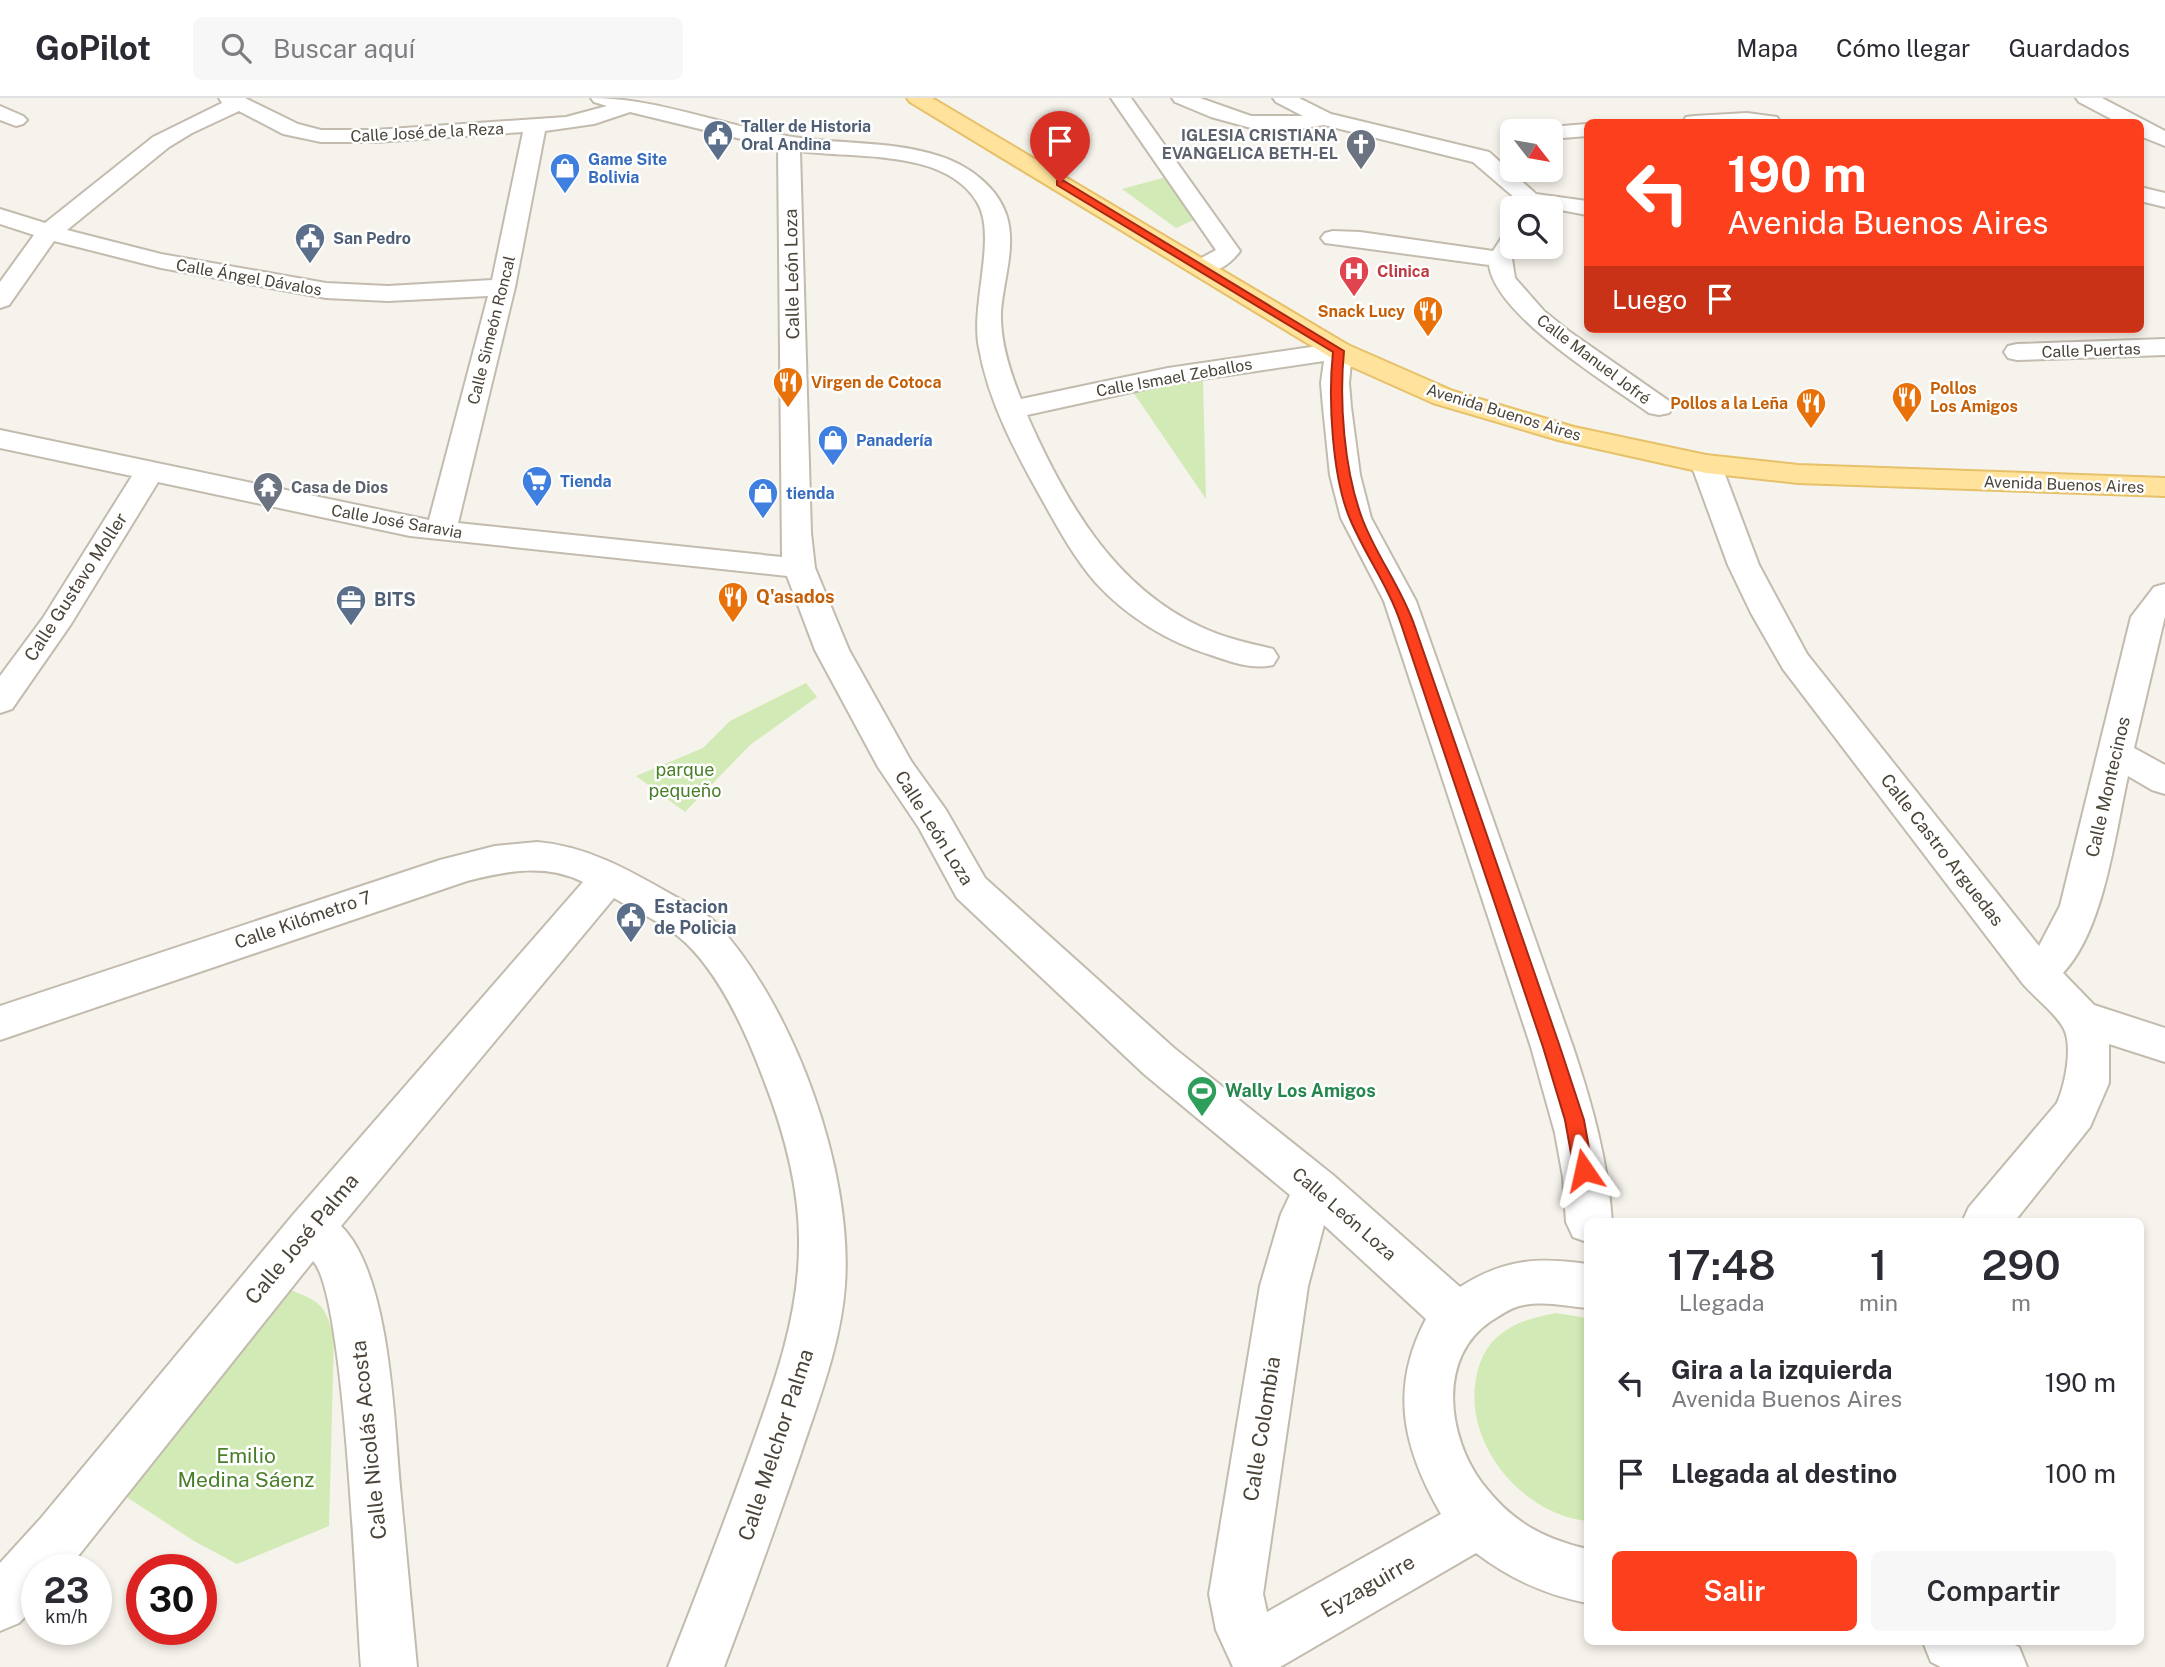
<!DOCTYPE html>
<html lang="es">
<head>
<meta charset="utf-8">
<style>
	body { margin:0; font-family:"Public Sans",sans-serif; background:#f7f7f7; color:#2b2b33; height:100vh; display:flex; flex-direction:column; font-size:26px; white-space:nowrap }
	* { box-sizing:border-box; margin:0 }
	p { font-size:23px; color:#7c7c81 }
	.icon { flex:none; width:38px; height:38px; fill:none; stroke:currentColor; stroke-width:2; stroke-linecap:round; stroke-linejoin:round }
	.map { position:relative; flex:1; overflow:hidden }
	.sheet { position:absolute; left:1584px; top:1120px; width:560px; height:427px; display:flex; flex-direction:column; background:#fff; border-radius:10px; box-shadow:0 4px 10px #0003 }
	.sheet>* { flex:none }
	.hud { position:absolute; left:1584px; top:21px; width:560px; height:214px; border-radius:10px; box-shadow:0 4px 10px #0003; background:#fc3f1d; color:#fff; overflow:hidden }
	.needle { width:46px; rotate:121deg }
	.fabs { position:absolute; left:1500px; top:21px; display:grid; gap:14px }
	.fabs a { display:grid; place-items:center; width:63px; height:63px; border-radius:10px; background:#fff; box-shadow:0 4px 10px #0003; font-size:35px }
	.speed { position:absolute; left:21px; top:1456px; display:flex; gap:14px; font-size:35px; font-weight:700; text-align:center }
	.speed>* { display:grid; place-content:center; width:91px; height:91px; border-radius:50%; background:#fff; box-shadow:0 4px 10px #0003; line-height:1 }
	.speed small { font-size:18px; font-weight:400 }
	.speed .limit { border:10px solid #d22; background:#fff; color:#111 }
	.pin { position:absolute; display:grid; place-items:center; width:60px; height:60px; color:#fff; margin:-72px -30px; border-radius:50% 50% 50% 0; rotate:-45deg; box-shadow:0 0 7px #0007 }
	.pin .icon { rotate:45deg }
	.me { position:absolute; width:77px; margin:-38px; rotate:349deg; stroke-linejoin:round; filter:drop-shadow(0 0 5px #0008) }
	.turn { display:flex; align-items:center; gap:24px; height:147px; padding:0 28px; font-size:32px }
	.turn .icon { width:91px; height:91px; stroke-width:2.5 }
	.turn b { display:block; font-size:49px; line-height:60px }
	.then { display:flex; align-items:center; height:66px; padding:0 28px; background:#0003; gap:14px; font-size:26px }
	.eta { display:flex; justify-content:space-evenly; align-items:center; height:119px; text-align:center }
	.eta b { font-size:42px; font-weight:600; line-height:49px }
	.primary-button { display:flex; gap:14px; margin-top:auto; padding:14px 28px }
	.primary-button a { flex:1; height:80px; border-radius:10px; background:#fc3f1d; color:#fff; font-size:28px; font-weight:600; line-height:80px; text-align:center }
	.primary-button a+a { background:#f7f7f7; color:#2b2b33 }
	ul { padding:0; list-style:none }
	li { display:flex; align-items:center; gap:21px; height:91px; padding:0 28px }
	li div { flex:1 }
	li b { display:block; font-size:26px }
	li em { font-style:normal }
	header { display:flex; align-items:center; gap:42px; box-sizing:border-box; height:98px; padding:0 35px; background:#fff; border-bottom:2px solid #e1e1e2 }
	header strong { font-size:33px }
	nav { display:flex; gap:38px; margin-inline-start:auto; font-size:24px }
	.search { width:490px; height:63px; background:#f7f7f7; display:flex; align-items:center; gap:18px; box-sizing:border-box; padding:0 24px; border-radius:10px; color:#7c7c81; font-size:26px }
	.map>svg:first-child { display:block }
</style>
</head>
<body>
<header>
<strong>GoPilot</strong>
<div class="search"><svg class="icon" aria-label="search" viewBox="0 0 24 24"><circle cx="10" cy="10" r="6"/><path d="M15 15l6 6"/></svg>Buscar aquí</div>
<nav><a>Mapa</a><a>Cómo llegar</a><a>Guardados</a></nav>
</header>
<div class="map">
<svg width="2165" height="1569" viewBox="0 0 2165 1569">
	<rect width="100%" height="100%" fill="#f6f3ec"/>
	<!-- green -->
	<g fill="#d2eab5">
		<polygon points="1170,78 1196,121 1176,130 1122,91"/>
		<polygon points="1203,280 1206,401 1133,294"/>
		<polygon points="806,585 817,599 750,647 685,714 636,678 703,650 730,623"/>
		<path d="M288,1191C321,1204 324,1205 334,1239L329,1428L237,1466L194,1443L125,1398Z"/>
		<path d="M1556,1215L1587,1220V1423C1521,1416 1461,1343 1477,1276C1480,1261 1488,1245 1501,1236C1517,1223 1536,1219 1556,1215Z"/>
	</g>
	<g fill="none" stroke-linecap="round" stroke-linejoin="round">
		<!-- minor casing -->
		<g stroke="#c2bbae" stroke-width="4">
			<g id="minor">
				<path d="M219,0H245L298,26L321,32H375L566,19L607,8L594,4L591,0C657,0 721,27 787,38C837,47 890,42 939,58C968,67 998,89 1007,119C1016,150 1003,183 1001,214C1000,244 1010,274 1021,301L1168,270L1339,245L1348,247L1352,253L1349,285L1351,309L1360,377L1371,420L1416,503L1573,949C1592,1006 1608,1063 1612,1124H1587V1144L1573,1139L1566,1124L1563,1079L1555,1035L1531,949L1384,503L1341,420L1330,377L1323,309L1321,285L1324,263L1168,286L1027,317C1065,403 1113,488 1201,529C1224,540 1248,545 1273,551L1278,559L1273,567C1252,572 1231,564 1211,557C1168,544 1126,518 1096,485C1075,461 1059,432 1044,405C1016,355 989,306 979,250C970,206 998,138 977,104C945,50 853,61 800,53L811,435L815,470L849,552L911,663L946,712L985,780L1174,950L1333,1077L1460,1189C1504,1161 1537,1159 1587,1166V1210C1566,1208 1545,1203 1524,1207C1511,1209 1501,1217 1491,1223C1437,1259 1447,1338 1482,1385C1511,1423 1541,1440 1587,1451V1505C1546,1497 1510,1481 1476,1455L1280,1569H1233L1216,1532L1209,1496L1260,1188L1281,1116L1290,1097L1144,976L957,800L919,730L878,669L815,552L787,478L410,438L158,384L71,526L12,611L0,615V578L43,520L132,378L0,350V332L429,422L488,198L388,203L326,200L161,170L54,143L9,207L0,210V184L34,137L0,126V111L45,125L153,39L222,5ZM239,13L283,36L321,44H375L523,34L492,182L388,188L326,185L161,156L67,132L169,49L192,35ZM630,14L778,50L782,459L458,425L515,189L545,33L594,26ZM1324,1127L1426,1221C1389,1291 1403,1350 1441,1416L1267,1514L1263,1496L1308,1188Z"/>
				<path d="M1111,0H1131L1240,153C1230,167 1212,179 1194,174L1191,169L1194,164L1216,152Z"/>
				<polygon points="1172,0 1200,0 1251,18 1303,18 1276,4 1273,0 1299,0 1331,16 1489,54 1536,96 1587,103 1587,117 1550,110 1516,110 1517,103 1515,100 1473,64 1324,27 1285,33 1251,30 1211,19 1175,4"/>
				<polygon points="2076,0 2102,0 2165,33 2165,48 2140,38 2140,24 2117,24 2079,4"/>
				<polygon points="0,8 23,18 27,22 23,26 16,28 0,22"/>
				<polygon points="1747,15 1777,19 1780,24 1683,24 1686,19 1694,18"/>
				<polygon points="1587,26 1587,38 1550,41 1550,33 1540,33 1550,29"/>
				<polygon points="2140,89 2165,95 2165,109 2140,103"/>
				<path d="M1333,133L1360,134L1493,153L1504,136L1512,134V149H1519L1512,161L1515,180L1544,213L1570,234L1669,303L1673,309L1669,315L1659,317L1649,315C1607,285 1496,218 1489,167L1325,145L1321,140L1325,135Z"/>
				<polygon points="2165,241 2165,257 2017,262 2008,260 2004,254 2008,248 2017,246"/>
				<path d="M1706,357L1716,360L1721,366L1759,467L1807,556L2039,848L2060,808L2131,519L2154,489L2165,486V518L2134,650L2165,667V696L2152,692L2128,678C2115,736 2104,832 2063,875L2094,907L2165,930V964L2109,946V985L2090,1029L2014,1124H1962L1969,1109L2057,1005C2065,987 2073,949 2064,931C2055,914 2035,900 2023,886L1783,571L1751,515L1728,467L1691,366L1696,360Z"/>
				<path d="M537,744C586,748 627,771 669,795C685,804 704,813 717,826C795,911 853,1073 845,1187C841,1245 819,1301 801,1355C776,1427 751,1498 724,1569H668C696,1498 723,1428 749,1356C773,1289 799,1220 799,1147C800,1089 783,1030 762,977C745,932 721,879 686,845C666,826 638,814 614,800L341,1128C390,1176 394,1321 400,1389C406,1449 411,1509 417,1569H361C356,1506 345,1195 313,1163L67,1472H37V1506L19,1525L0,1533V1465L41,1420L292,1118L583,784C546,765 506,773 467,783L0,942V908L440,762L495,748Z"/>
				<polygon points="1923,1544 2008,1544 2019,1549 2027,1569 1941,1569 1931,1564"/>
			</g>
		</g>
		<!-- major casing -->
		<g stroke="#e6c16a" stroke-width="4">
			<polygon id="major" points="907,0 932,0 1348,247 1453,293 1574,329 1706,357 1798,367 2165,380 2165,398 1798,385 1706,375 1558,342 1433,305 1330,259 910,4"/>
		</g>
		<!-- minor -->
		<use href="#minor" fill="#fff" fill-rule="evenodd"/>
		<!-- major -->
		<use href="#major" fill="#ffe39c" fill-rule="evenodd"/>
	</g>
	<!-- route -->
	<path fill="#fc3f1d" stroke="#a42913" stroke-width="2" d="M1057,83H1064L1344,253C1339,303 1344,372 1362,420C1376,458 1402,490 1415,529C1464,669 1512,809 1560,949L1584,1022L1593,1072L1590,1077L1584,1080L1577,1077L1574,1072L1565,1022L1543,949C1496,808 1448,667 1401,526C1389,489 1365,457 1350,421C1332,379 1328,300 1333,254L1057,87Z"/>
	<!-- icons -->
	<defs>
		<g id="civic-pin" transform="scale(1.575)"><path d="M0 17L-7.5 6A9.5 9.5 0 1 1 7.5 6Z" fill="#5c6f8a" stroke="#fff"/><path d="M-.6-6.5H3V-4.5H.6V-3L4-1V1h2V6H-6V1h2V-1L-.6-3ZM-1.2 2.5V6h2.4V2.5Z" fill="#fff"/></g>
		<g id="church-pin" transform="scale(1.575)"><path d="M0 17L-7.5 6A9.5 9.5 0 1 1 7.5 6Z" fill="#6b7280" stroke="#fff"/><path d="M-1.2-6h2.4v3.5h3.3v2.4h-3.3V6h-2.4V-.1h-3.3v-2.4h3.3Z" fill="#fff"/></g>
		<g id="shop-pin" transform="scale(1.575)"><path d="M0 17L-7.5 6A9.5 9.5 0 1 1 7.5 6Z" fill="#3f7fe0" stroke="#fff"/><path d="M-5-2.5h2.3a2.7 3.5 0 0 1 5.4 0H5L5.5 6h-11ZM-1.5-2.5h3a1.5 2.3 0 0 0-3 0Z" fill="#fff"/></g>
		<g id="hospital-pin" transform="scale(1.575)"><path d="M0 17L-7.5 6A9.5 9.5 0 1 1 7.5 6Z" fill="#e0444e" stroke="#fff"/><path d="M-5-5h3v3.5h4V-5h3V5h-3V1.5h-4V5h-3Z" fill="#fff"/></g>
		<g id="restaurant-pin" transform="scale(1.575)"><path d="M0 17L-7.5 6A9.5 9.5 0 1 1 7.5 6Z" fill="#e8710a" stroke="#fff"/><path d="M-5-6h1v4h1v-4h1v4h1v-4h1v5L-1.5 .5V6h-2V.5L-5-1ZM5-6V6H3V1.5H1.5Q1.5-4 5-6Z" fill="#fff"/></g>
		<g id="supermarket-pin" transform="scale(1.575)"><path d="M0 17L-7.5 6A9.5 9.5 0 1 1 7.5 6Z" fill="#3f7fe0" stroke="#fff"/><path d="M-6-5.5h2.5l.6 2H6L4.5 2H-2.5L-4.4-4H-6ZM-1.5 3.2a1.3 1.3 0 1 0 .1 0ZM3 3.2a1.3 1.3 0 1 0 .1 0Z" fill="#fff"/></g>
		<g id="temple-pin" transform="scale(1.575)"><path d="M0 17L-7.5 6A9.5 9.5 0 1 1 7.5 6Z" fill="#6b7280" stroke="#fff"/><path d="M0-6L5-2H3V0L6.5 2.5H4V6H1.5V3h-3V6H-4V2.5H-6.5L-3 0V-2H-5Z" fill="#fff"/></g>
		<g id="office-pin" transform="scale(1.575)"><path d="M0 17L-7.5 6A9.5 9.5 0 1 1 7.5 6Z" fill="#5c6f8a" stroke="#fff"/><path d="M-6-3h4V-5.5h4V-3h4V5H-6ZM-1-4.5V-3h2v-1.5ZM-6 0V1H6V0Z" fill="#fff"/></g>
		<g id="stadium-pin" transform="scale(1.575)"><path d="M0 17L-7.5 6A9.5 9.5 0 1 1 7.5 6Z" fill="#2e9e5b" stroke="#fff"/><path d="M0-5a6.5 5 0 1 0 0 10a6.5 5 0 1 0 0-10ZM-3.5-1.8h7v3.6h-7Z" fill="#fff"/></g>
	</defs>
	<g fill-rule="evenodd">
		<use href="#civic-pin" x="718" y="37"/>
		<use href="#church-pin" x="1361" y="46"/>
		<use href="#shop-pin" x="565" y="70"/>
		<use href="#civic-pin" x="310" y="140"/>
		<use href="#hospital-pin" x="1354" y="173"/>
		<use href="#restaurant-pin" x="1428" y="213"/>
		<use href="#restaurant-pin" x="788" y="284"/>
		<use href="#restaurant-pin" x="1907" y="299"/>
		<use href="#restaurant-pin" x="1811" y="305"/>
		<use href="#shop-pin" x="833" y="342"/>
		<use href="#supermarket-pin" x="537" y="383"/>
		<use href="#temple-pin" x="268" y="389"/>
		<use href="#shop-pin" x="763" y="395"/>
		<use href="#restaurant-pin" x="733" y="499"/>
		<use href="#office-pin" x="351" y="502"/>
		<use href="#civic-pin" x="631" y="819"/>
		<use href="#stadium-pin" x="1202" y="993"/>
	</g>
	<g text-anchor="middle" stroke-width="5" stroke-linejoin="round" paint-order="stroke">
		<!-- far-service labels -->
		<g font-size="16" font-weight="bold" fill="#4e5e75" stroke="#fff" text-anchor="start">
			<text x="741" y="34">Taller de Historia<tspan x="741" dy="18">Oral Andina</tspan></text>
			<text x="333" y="146">San Pedro</text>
		</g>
		<!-- far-street labels -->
		<g font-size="16" fill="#4b4439" stroke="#fff">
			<text transform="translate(427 34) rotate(-3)" y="6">Calle José de la Reza</text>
			<text transform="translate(249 179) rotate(10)" y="6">Calle Ángel Dávalos</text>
			<text transform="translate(491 232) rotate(-76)" y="6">Calle Simeón Roncal</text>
			<text transform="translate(2091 252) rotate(-2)" y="6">Calle Puertas</text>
			<text transform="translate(1594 261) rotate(37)" y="6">Calle Manuel Jofré</text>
			<text transform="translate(1174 279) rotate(-10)" y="6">Calle Ismael Zeballos</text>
			<text transform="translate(1504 314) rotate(17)" y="6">Avenida Buenos Aires</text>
			<text transform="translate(2064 386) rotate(2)" y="6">Avenida Buenos Aires</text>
			<text transform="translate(397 423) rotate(10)" y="6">Calle José Saravia</text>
		</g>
		<!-- far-worship labels -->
		<g font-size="16" font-weight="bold" fill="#5b616d" stroke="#fff" text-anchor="end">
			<text x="1338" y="43">IGLESIA CRISTIANA<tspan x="1338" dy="18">EVANGELICA BETH-EL</tspan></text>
			<text x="291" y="395" text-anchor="start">Casa de Dios</text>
		</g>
		<!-- far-shop labels -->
		<g font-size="16" font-weight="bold" fill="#366cbe" stroke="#fff" text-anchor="start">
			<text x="588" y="67">Game Site<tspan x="588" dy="18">Bolivia</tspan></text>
			<text x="856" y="348">Panadería</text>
			<text x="560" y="389">Tienda</text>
			<text x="786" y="401">tienda</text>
		</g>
		<!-- far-health labels -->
		<g font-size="16" font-weight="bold" fill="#be3a42" stroke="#fff" text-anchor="start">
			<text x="1377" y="179">Clinica</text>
		</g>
		<!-- far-food labels -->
		<g font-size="16" font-weight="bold" fill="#c56008" stroke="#fff" text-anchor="end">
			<text x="1405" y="219">Snack Lucy</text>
			<text x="811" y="290" text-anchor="start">Virgen de Cotoca</text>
			<text x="1930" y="296" text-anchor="start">Pollos<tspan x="1930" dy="18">Los Amigos</tspan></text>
			<text x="1788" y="311">Pollos a la Leña</text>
		</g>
		<!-- street labels -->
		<g font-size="18" fill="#4b4439" stroke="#fff">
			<text transform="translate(792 176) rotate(-91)" y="6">Calle León Loza</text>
			<text transform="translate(76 489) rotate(-57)" y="6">Calle Gustavo Moller</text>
			<text transform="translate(2108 689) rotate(-77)" y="6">Calle Montecinos</text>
			<text transform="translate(934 730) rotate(58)" y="6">Calle León Loza</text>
			<text transform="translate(1942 752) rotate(52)" y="6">Calle Castro Arguedas</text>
			<text transform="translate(303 822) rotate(-19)" y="6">Calle Kilómetro 7</text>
			<text transform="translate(1344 1116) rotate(41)" y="6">Calle León Loza</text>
		</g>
		<!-- food labels -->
		<g font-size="18" font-weight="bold" fill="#c56008" stroke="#fff" text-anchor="start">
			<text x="756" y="505">Q'asados</text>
		</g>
		<!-- service labels -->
		<g font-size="18" font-weight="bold" fill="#4e5e75" stroke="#fff" text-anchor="start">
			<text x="374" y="508">BITS</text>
			<text x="654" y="815">Estacion<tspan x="654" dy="21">de Policia</tspan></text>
		</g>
		<!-- park labels -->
		<g font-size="18" fill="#4a7f2a" stroke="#fff">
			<text x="685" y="678">parque<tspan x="685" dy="21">pequeño</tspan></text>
		</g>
		<!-- leisure labels -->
		<g font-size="18" font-weight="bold" fill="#27864d" stroke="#fff" text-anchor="start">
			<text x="1225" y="999">Wally Los Amigos</text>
		</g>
		<!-- near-street labels -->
		<g font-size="21" fill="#4b4439" stroke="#fff">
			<text transform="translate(302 1141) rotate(-50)" y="7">Calle José Palma</text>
			<text transform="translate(1262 1331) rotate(-81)" y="7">Calle Colombia</text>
			<text transform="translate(369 1342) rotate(-96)" y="7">Calle Nicolás Acosta</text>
			<text transform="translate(776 1347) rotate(-72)" y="7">Calle Melchor Palma</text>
			<text transform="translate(1368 1488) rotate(-30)" y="7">Eyzaguirre</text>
		</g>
		<!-- near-park labels -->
		<g font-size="21" fill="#4a7f2a" stroke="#fff">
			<text x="246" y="1365">Emilio<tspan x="246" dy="24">Medina Sáenz</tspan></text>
		</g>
	</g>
</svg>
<div class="fabs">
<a><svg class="needle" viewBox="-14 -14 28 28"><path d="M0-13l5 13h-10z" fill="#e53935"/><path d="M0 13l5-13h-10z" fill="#7c7c81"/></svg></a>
<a><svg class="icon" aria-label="search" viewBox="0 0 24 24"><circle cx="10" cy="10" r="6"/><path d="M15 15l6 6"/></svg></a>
</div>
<div class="speed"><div>23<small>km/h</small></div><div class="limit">30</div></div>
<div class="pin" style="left:1060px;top:85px;background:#d93025"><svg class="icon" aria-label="arrive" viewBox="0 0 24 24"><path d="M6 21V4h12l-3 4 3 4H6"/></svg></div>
<svg class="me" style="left:1584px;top:1072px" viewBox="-20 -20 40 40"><path d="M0-17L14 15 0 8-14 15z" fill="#fc3f1d" stroke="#fff" stroke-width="4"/></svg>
<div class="hud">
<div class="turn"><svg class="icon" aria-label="left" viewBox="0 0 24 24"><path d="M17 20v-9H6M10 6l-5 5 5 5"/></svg><div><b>190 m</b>Avenida Buenos Aires</div></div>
<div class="then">Luego<svg class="icon" aria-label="arrive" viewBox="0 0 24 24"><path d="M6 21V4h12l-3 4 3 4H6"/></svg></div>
</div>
<section class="sheet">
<div class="eta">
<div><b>17:48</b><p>Llegada</p></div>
<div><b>1</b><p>min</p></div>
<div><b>290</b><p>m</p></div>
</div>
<ul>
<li><svg class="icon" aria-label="left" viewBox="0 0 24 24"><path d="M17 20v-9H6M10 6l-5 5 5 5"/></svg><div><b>Gira a la izquierda</b><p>Avenida Buenos Aires</p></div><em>190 m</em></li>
<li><svg class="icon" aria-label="arrive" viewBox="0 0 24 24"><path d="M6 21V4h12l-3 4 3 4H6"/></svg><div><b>Llegada al destino</b></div><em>100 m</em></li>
</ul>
<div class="primary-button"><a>Salir</a><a>Compartir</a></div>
</section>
</div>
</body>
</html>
